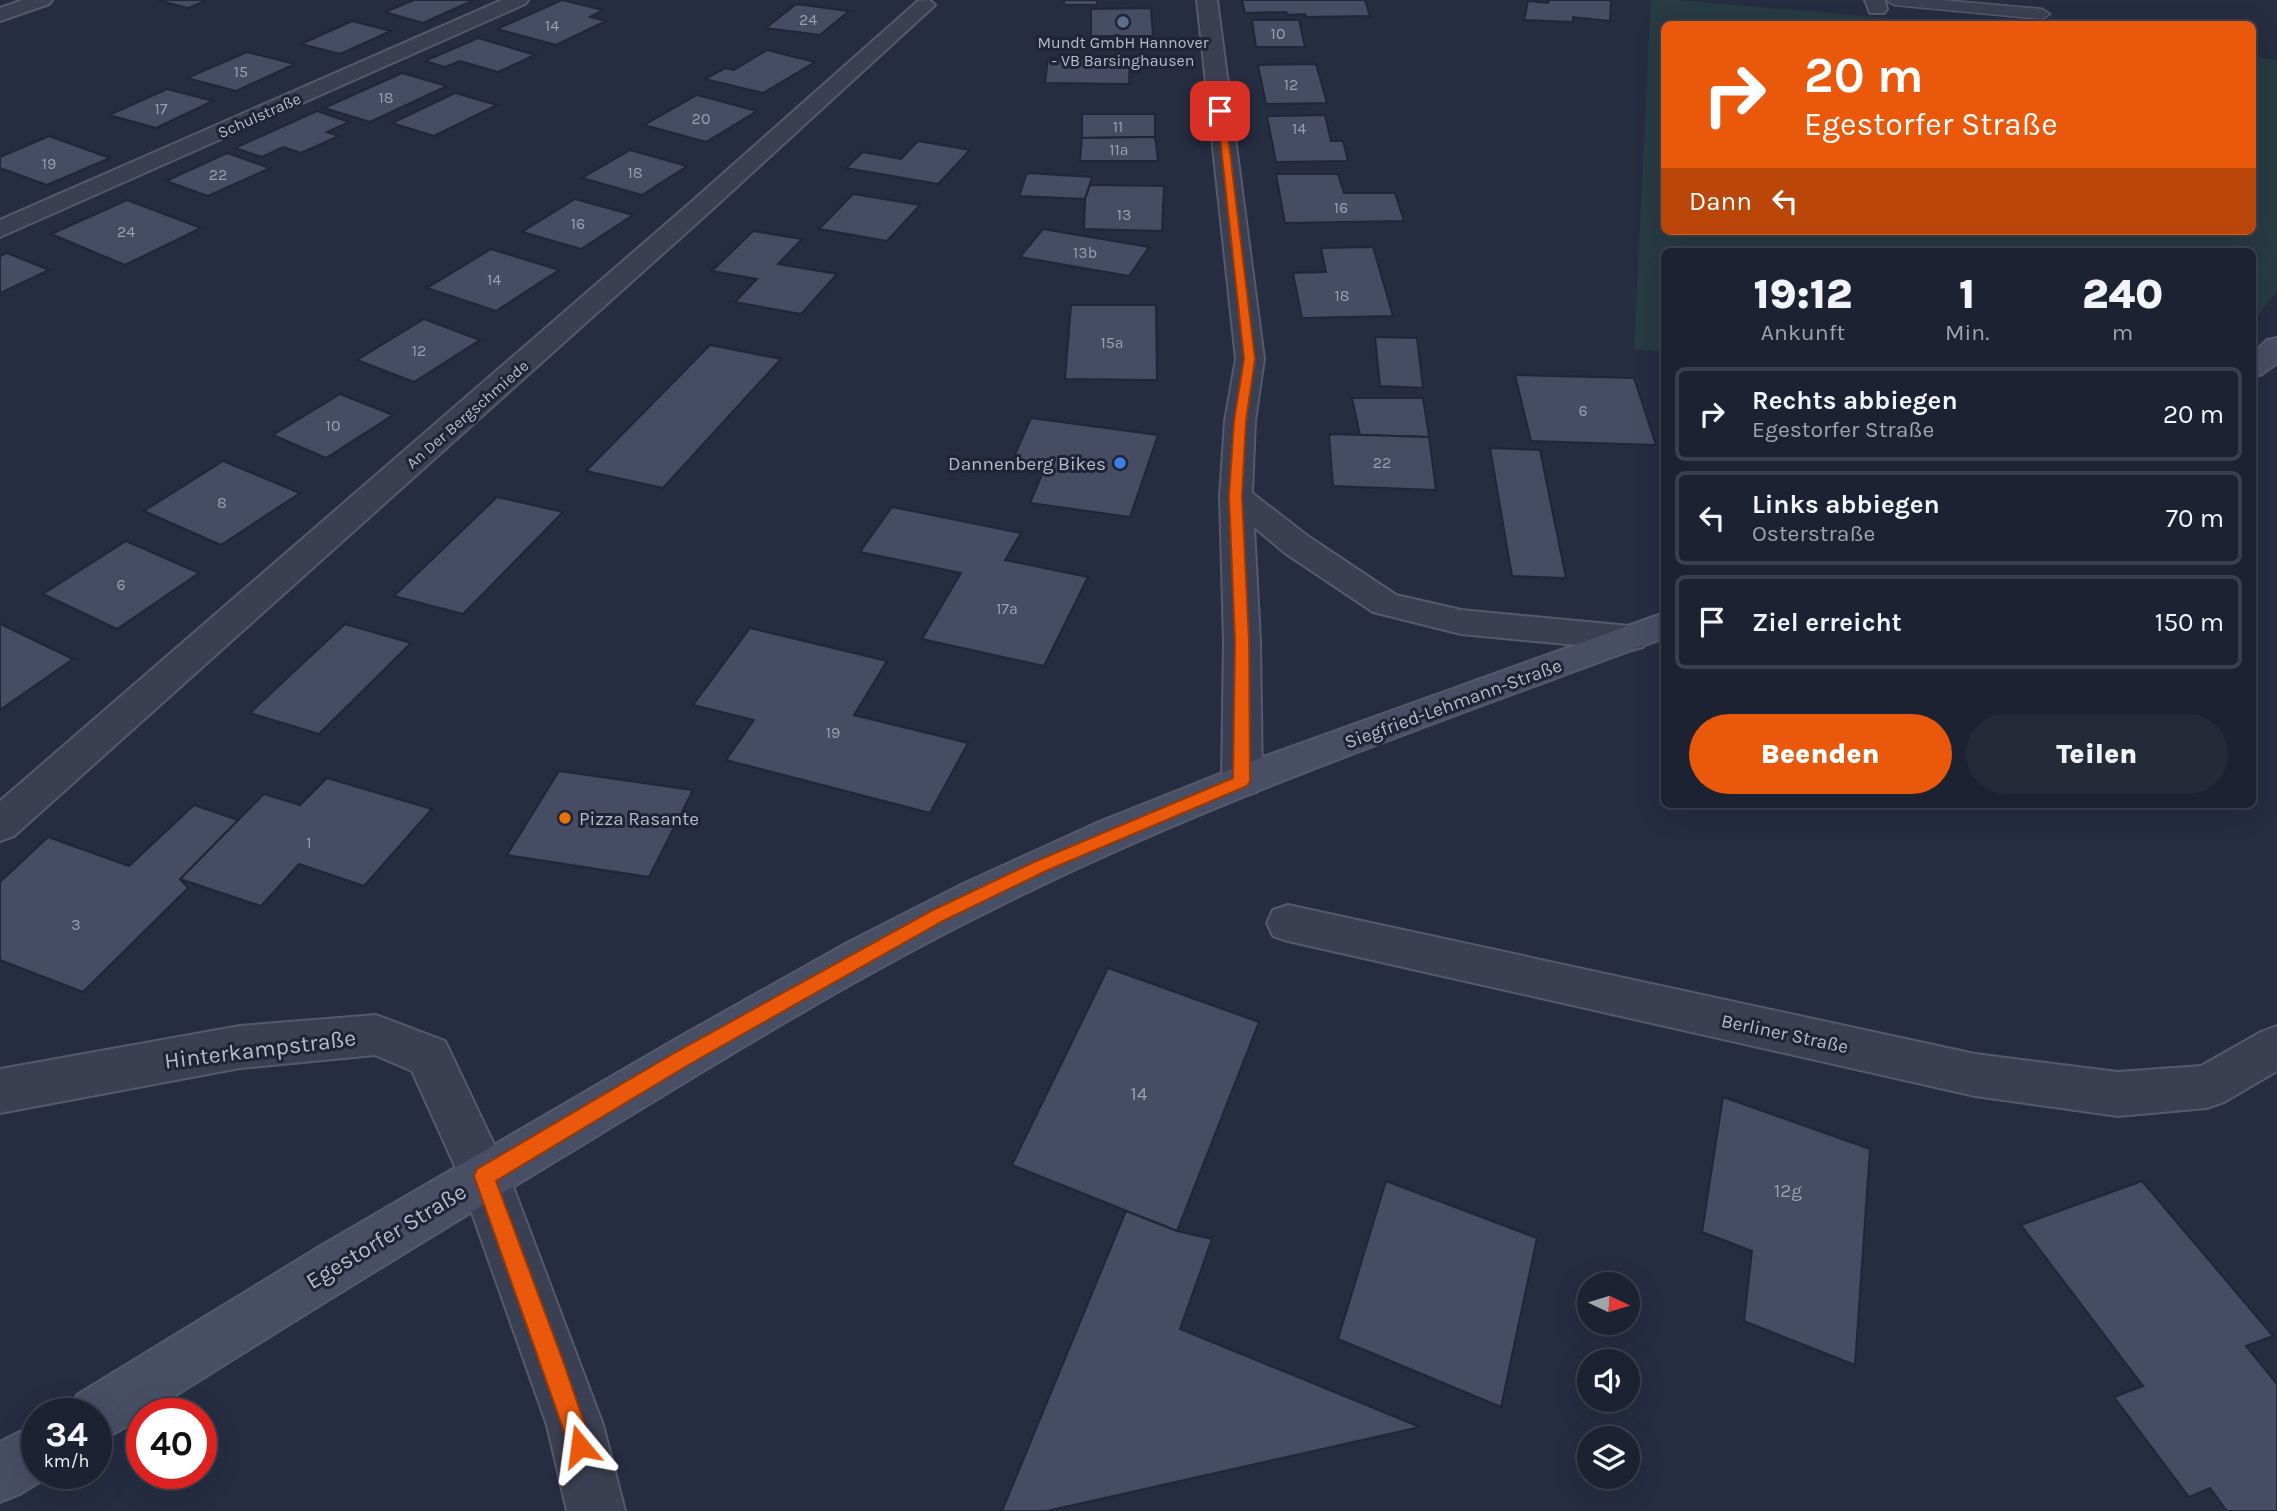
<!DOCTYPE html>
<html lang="de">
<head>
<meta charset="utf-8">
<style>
	body { margin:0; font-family:Karla,sans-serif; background:#252a39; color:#f1f3f6; height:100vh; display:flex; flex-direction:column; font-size:26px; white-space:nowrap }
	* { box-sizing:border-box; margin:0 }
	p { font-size:23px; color:#a0a4ab }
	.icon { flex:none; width:38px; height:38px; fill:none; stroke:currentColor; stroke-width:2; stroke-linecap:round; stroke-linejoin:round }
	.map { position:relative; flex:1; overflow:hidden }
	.drawer { position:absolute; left:1661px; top:248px; width:595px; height:560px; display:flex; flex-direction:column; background:#1c2231; border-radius:10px; box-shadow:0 7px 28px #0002,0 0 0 2px #3a3f4d }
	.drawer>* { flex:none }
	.banner { position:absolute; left:1661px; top:21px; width:595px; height:214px; border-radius:10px; box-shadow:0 7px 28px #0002,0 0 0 2px #3a3f4d; background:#ea580c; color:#fff; overflow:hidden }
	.needle { width:46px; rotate:94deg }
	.fabs { position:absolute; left:1577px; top:1272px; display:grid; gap:14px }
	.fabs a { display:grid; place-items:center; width:63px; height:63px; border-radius:50%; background:#1c2231; box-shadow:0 7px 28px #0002,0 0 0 2px #3a3f4d; font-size:35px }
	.speed { position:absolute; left:21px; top:1398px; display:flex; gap:14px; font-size:35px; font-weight:700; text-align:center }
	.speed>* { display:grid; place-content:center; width:91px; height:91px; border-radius:50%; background:#1c2231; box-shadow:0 7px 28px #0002,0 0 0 2px #3a3f4d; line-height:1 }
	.speed small { font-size:18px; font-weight:400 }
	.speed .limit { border:10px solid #d22; background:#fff; color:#111 }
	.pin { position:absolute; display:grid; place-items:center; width:60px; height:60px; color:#fff; margin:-30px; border-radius:14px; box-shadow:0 4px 10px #0006 }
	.me { position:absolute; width:77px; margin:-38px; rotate:344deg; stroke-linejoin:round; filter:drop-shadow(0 0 5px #0008) }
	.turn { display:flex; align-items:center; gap:24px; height:147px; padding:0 28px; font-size:32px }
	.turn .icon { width:91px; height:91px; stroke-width:2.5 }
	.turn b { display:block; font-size:49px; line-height:60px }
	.then { display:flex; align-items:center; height:66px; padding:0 28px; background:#0003; gap:14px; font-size:26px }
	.eta { display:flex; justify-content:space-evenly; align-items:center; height:119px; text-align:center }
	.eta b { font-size:42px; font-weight:800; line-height:49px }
	.action { display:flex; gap:14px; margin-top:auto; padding:14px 28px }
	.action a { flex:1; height:80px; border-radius:42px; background:#ea580c; color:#fff; font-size:28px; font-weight:800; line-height:80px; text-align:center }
	.action a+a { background:#252a39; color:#f1f3f6 }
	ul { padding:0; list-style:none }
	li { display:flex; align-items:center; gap:21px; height:94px; margin:0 14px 10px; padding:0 14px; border:4px solid #3a3f4d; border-radius:10px }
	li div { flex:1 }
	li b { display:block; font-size:26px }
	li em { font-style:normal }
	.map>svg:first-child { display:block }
</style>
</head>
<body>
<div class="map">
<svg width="2277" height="1511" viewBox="0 0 2277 1511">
	<rect width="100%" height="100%" fill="#262d41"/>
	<!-- green -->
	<polygon fill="#283a42" points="1651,0 1680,0 1954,24 1664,24 1664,231 2252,231 2252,57 2277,60 2277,292 2252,322 2252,252 1664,252 1664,352 1634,349"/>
	<!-- building -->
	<g fill="#454c63" stroke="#212638" stroke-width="2">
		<polygon points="163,0 208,0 188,8 160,1"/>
		<polygon points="414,0 474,0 423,23 385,12"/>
		<polygon points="562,0 603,10 590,17 606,21 556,45 497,29"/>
		<rect x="1064" y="0" width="33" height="5"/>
		<polygon points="1242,0 1365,0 1370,16 1306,17 1305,14 1288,15 1286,12 1245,13"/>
		<polygon points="1549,0 1611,0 1610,21 1573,17 1573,22 1524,20 1528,1 1548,3"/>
		<polygon points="796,4 849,11 820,35 766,28"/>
		<polygon points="1151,8 1153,36 1091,36 1091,9"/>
		<polygon points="1252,20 1299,20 1305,47 1256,47"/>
		<polygon points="352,21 391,31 340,54 301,44"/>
		<polygon points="478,38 535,55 498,72 460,61 445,67 425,61"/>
		<polygon points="767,50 815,62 763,93 705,79 725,68 734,70"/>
		<polygon points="247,52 295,64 236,91 187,78"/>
		<polygon points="1048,58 1130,58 1129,84 1045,83"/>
		<polygon points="1316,64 1327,103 1266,104 1258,65"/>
		<polygon points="402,73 447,86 370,122 324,108"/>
		<polygon points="167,89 213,101 156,128 109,115"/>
		<polygon points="455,93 497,105 434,136 392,123"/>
		<polygon points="697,95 757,111 706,142 644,125"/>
		<polygon points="317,111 349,122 327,132 339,136 301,153 283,147 262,157 235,148"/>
		<polygon points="1082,114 1155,114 1155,137 1082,138"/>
		<polygon points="1325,115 1331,141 1343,141 1348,161 1276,162 1267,116"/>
		<polygon points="49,136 110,158 47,185 0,168 0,157"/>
		<polygon points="1155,137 1158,161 1080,161 1082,138"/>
		<polygon points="918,141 970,150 938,184 846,168 863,152 901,159"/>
		<polygon points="630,150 687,166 642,195 582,178"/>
		<polygon points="227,153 270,168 208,196 166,181"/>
		<polygon points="1027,173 1092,177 1085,199 1019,196"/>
		<polygon points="1276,174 1338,174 1344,193 1395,193 1404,221 1285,223"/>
		<polygon points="1090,185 1164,186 1162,231 1084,229 1085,199"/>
		<polygon points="853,194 920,205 887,241 819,229"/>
		<polygon points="575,199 633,215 581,249 522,232"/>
		<polygon points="127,200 201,228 125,265 51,234"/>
		<polygon points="1043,229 1149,247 1129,276 1020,257"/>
		<polygon points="753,231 802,239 778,264 837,274 801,314 735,302 757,279 712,271"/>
		<polygon points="1373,247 1393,316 1302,318 1293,273 1326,272 1321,248"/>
		<polygon points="491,249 559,270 496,311 427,288"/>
		<polygon points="7,253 49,270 0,293 0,256"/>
		<polygon points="1071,305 1156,305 1157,380 1065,379"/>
		<polygon points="424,319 480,340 414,382 357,360"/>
		<polygon points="1375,337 1417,338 1423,388 1380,386"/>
		<polygon points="710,345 781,359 663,488 586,471"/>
		<polygon points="1515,375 1634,378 1656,445 1531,441"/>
		<polygon points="340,394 393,415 326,458 273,435"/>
		<polygon points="1352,398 1423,398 1429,437 1360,435"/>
		<polygon points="1031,418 1158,435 1130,517 1030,503 1046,465 1012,461"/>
		<polygon points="1329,434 1429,437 1436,490 1333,486"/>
		<polygon points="1490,448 1540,450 1566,578 1512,576"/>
		<polygon points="223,461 300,493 221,545 144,511"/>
		<polygon points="497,497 563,512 463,614 394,596"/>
		<polygon points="892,507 1021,533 1005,560 1088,577 1044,666 922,639 961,573 860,552"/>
		<polygon points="126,541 199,573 117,629 43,594"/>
		<polygon points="0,624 73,659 0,710"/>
		<polygon points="345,624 411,643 319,734 250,713"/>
		<polygon points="750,628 887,661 854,715 968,743 930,813 726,760 754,720 693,705"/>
		<polygon points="559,771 693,790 649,877 507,855"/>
		<polygon points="327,778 432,809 364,886 299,864 261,906 180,879 264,794 300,805"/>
		<polygon points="194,805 238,820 180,879 188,888 83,992 0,960 0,882 48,837 129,866"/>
		<polygon points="1108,968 1259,1022 1177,1231 1012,1165"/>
		<polygon points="1723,1097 1870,1149 1855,1365 1744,1321 1752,1251 1702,1232"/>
		<polygon points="1386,1181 1537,1238 1501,1407 1338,1339"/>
		<polygon points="2142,1181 2273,1336 2246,1346 2277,1384 2277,1511 2227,1511 2210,1488 2189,1497 2114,1397 2143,1386 2021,1225"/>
		<polygon points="1126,1211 1177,1231 1212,1239 1180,1329 1420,1427 1047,1511 1002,1511"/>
	</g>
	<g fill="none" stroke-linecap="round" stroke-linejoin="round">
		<!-- service casing -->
		<g stroke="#555a6b" stroke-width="3">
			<polygon id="service" points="1886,0 1942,0 2042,9 2050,14 2042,19 1894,5"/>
		</g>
		<!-- minor casing -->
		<g stroke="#555a6b" stroke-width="4">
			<g id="minor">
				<polygon points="23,0 52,0 49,4 0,21 0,8"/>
				<polygon points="502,0 528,0 525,4 0,237 0,220"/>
				<polygon points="1197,0 1217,0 1264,359 1255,421 1252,493 1309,537 1396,595 1461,610 1630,626 1643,629 1648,638 1643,647 1630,650 1461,634 1373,612 1285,553 1254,527 1260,641 1262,781 1256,792 1242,796 1228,792 1222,781 1224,641 1220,496 1225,421 1236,359"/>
				<polygon points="1865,0 1885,0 1887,9 1884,13 1870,13"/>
				<polygon points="918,1 929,0 935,5 707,214 14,836 0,841 0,801 689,204"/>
				<polygon points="1288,905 1975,1054 2118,1072 2201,1066 2261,1032 2277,1026 2277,1071 2224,1102 2207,1108 2118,1116 1975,1096 1288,941 1273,936 1267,923 1273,910"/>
				<polygon points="376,1015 445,1041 509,1176 501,1193 484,1200 467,1193 412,1071 375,1055 240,1068 0,1113 0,1069 240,1026"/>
			</g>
		</g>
		<!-- tertiary casing -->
		<g stroke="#555a6b" stroke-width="4">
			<polygon id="tertiary" points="484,1152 501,1159 509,1176 603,1425 625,1511 567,1511 547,1425 459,1176 467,1159"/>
		</g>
		<!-- secondary casing -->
		<g stroke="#555a6b" stroke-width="4">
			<g id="secondary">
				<polygon points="2277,338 2277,363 2262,374 2252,377 2252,355 2267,340"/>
				<path d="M1664,613V638C1439,722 1210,800 995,908C859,975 729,1055 600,1134C448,1226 296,1319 146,1414H142V1417L115,1433L96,1441V1414H68L77,1395L319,1247L676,1039L847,943L963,884L1099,822L1255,760Z"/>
				<polygon points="37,1423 37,1474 52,1474 20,1494 0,1502 0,1442"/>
			</g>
		</g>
		<!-- service -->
		<use href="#service" fill="#3a3f51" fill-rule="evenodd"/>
		<!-- minor -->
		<use href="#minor" fill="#3a3f51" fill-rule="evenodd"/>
		<!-- tertiary -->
		<use href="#tertiary" fill="#3a3f51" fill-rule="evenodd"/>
		<!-- secondary -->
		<use href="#secondary" fill="#484e64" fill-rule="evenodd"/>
	</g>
	<!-- route -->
	<polygon fill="#ea580c" stroke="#983908" stroke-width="2" points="1217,109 1225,111 1255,359 1246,421 1242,496 1249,641 1250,781 1247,786 1046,871 943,921 690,1064 496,1181 563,1361 592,1446 588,1454 580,1458 572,1454 474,1176 477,1169 676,1052 931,911 1034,862 1233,778 1235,641 1229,496 1234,421 1244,359"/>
	<!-- markers -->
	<circle fill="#5c6f8a" stroke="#1f2436" stroke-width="2.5" cx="1123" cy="22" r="7"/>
	<circle fill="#3f7fe0" stroke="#1f2436" stroke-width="2.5" cx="1120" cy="463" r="7"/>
	<circle fill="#e8710a" stroke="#1f2436" stroke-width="2.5" cx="565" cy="818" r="7"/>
	<g text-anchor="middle" stroke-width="6" stroke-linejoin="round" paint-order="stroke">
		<!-- number labels -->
		<g font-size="16" fill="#9a9fb1">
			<text x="808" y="25">24</text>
			<text x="552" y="31">14</text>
			<text x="1278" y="39">10</text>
			<text x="241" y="77">15</text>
			<text x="1291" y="90">12</text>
			<text x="386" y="103">18</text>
			<text x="161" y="114">17</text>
			<text x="701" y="124">20</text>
			<text x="1118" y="132">11</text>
			<text x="1299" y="134">14</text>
			<text x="1119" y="155">11a</text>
			<text x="49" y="169">19</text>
			<text x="635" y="178">18</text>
			<text x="218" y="180">22</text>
			<text x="1341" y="213">16</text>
			<text x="1124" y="220">13</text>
			<text x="578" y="229">16</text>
			<text x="126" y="237">24</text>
			<text x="1085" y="258">13b</text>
			<text x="494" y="285">14</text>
			<text x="1342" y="301">18</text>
			<text x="1112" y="348">15a</text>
			<text x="419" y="356">12</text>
			<text x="1583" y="416">6</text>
			<text x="333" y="431">10</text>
			<text x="1382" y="468">22</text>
			<text x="222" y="508">8</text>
			<text x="121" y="590">6</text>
			<text x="1007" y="614">17a</text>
			<text x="833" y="738">19</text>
			<text x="309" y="848">1</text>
			<text x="76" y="930">3</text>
		</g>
		<!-- far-poi labels -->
		<g font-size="16" fill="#b7bbcb" stroke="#1f2436">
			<text x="1123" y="48">Mundt GmbH Hannover<tspan x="1123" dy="18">- VB Barsinghausen</tspan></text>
		</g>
		<!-- far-street labels -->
		<g font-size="16" fill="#b7bbcb" stroke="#1f2436">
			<text transform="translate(259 115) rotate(-24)" y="6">Schulstraße</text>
			<text transform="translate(467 414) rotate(-41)" y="6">An Der Bergschmiede</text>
		</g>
		<!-- poi labels -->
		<g font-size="19" fill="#b7bbcb" stroke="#1f2436" text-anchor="end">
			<text x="1106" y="470">Dannenberg Bikes</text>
			<text x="579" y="825" text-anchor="start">Pizza Rasante</text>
		</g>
		<!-- street labels -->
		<g font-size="19" fill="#b7bbcb" stroke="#1f2436">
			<text transform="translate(1453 703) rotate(-20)" y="7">Siegfried-Lehmann-Straße</text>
			<text transform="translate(1785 1033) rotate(12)" y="7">Berliner Straße</text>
		</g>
		<!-- near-number labels -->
		<g font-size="19" fill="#9a9fb1">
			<text x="1139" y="1100">14</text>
			<text x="1788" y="1197">12g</text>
		</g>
		<!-- near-street labels -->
		<g font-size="23" fill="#b7bbcb" stroke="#1f2436">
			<text transform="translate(260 1049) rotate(-7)" y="8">Hinterkampstraße</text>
			<text transform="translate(386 1236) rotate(-31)" y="8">Egestorfer Straße</text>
		</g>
	</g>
</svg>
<div class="fabs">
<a><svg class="needle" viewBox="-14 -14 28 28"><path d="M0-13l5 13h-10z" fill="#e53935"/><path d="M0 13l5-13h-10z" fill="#a0a4ab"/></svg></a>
<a><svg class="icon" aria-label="sound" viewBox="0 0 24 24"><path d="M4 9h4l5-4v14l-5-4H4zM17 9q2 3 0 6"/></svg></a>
<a><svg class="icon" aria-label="layers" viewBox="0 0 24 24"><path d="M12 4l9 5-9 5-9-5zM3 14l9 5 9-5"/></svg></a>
</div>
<div class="speed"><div>34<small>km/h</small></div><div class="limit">40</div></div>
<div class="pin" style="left:1220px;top:111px;background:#d93025"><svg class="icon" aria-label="arrive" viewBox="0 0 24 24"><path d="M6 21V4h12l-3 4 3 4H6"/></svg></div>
<svg class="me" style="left:580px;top:1446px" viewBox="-20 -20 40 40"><path d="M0-17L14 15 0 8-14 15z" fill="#ea580c" stroke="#fff" stroke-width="4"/></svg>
<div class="banner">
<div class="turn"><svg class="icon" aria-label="right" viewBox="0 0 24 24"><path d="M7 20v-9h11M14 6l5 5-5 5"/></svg><div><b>20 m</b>Egestorfer Straße</div></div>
<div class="then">Dann<svg class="icon" aria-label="left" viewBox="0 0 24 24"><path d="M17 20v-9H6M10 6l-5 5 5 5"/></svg></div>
</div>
<section class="drawer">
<div class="eta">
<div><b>19:12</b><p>Ankunft</p></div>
<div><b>1</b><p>Min.</p></div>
<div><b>240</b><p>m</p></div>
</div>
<ul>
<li><svg class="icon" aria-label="right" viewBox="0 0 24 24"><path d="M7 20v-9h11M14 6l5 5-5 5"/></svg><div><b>Rechts abbiegen</b><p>Egestorfer Straße</p></div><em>20 m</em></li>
<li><svg class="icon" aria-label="left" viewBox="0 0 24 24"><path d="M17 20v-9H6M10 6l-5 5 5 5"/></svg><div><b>Links abbiegen</b><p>Osterstraße</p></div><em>70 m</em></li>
<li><svg class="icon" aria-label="arrive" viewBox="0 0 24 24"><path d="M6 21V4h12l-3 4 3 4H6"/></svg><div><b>Ziel erreicht</b></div><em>150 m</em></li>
</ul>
<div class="action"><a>Beenden</a><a>Teilen</a></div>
</section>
</div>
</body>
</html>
